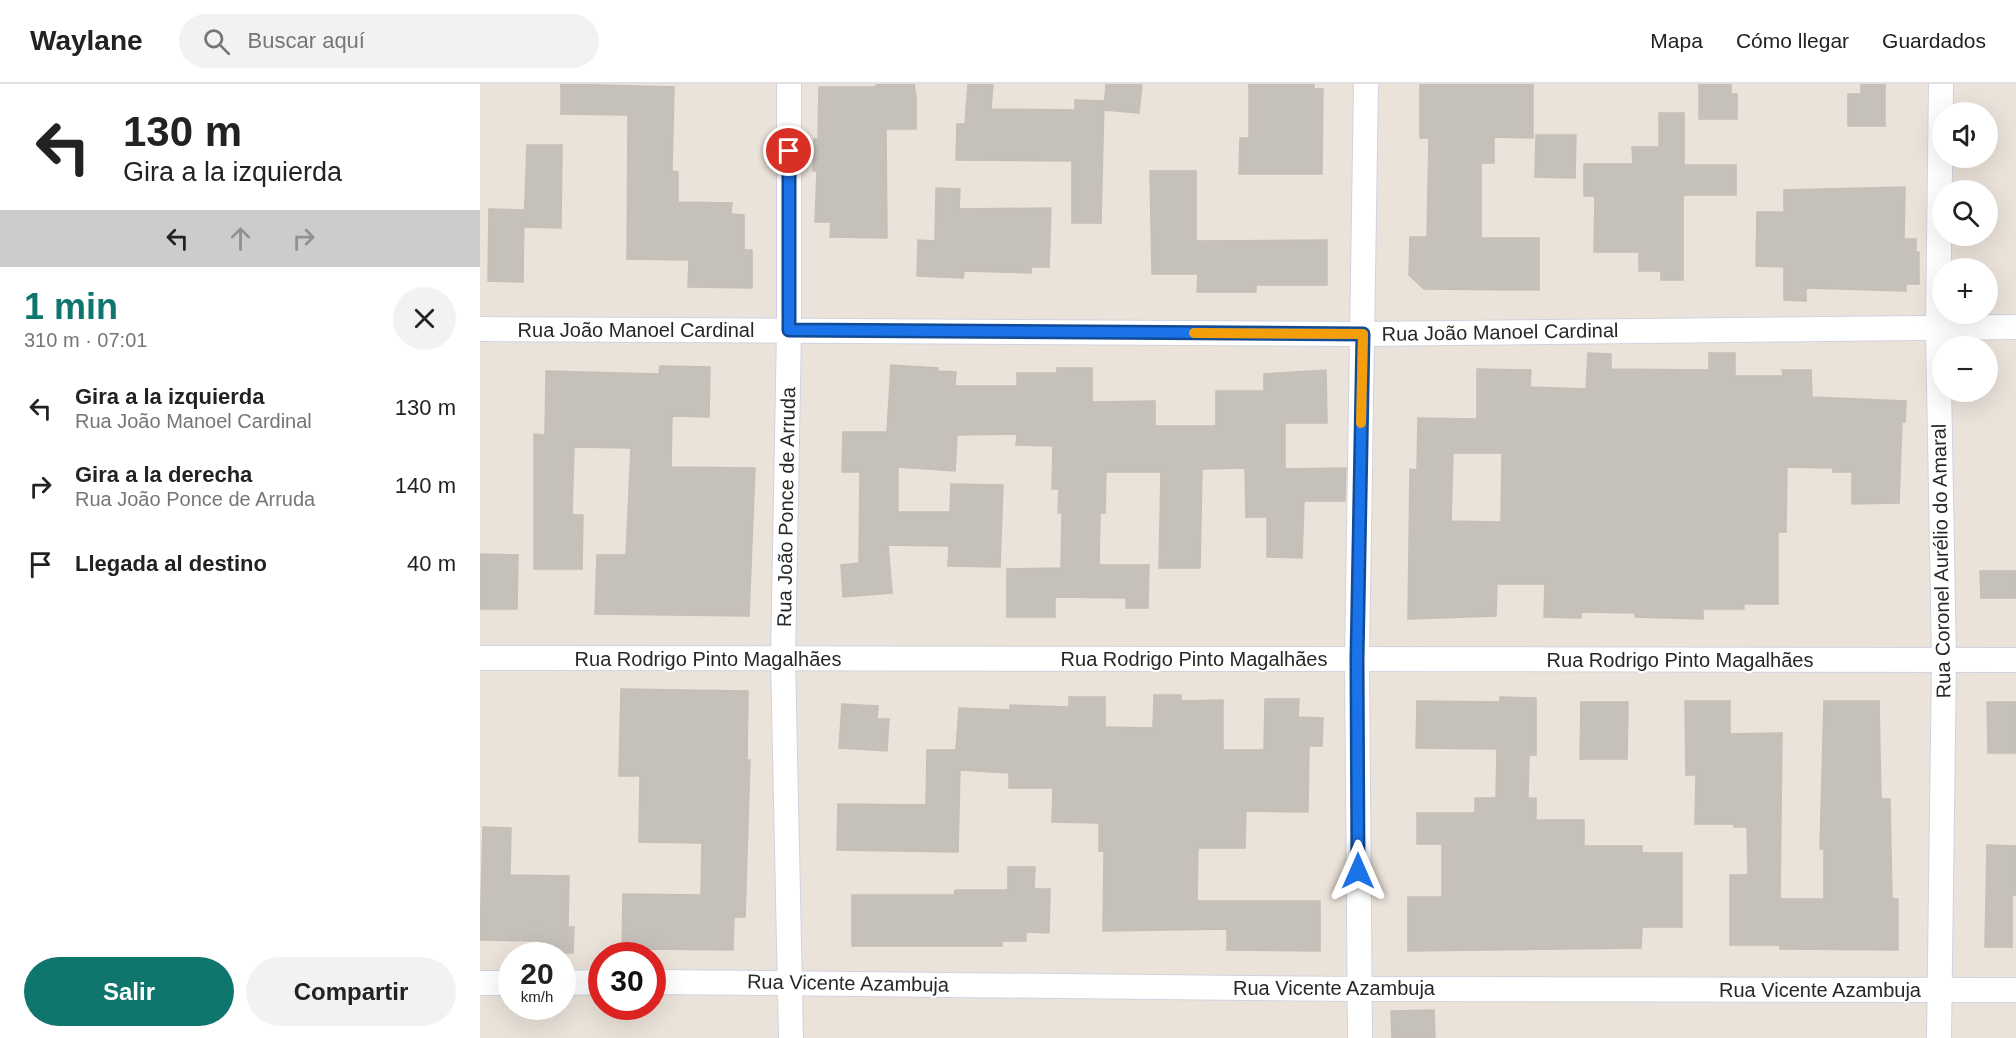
<!DOCTYPE html>
<html lang="es">
<head>
<meta charset="utf-8">
<style>
	body { margin:0; font-family:Arial,sans-serif; background:#f2f2f2; color:#222; height:100vh; display:flex; flex-direction:column; font-size:22px; white-space:nowrap }
	* { box-sizing:border-box; margin:0 }
	p { font-size:20px; color:#767676 }
	.icon { flex:none; width:33px; height:33px; fill:none; stroke:currentColor; stroke-width:2; stroke-linecap:round; stroke-linejoin:round }
	.map { position:relative; flex:1; overflow:hidden }
	.side { display:flex; flex-direction:column; background:#fff; width:480px }
	.side>* { flex:none }
	.top-card { background:#fff; color:#222; overflow:hidden }
	.fabs { position:absolute; left:1452px; top:18px; display:grid; gap:12px }
	.fabs a { display:grid; place-items:center; width:66px; height:66px; border-radius:50%; background:#fff; box-shadow:0 6px 24px #0002; font-size:30px }
	.speed { position:absolute; left:18px; top:858px; display:flex; gap:12px; font-size:30px; font-weight:700; text-align:center }
	.speed>* { display:grid; place-content:center; width:78px; height:78px; border-radius:50%; background:#fff; box-shadow:0 6px 24px #0002; line-height:1 }
	.speed small { font-size:15px; font-weight:400 }
	.speed .limit { border:9px solid #d22; background:#fff; color:#111 }
	.pin { position:absolute; display:grid; place-items:center; width:51px; height:51px; color:#fff; margin:-26px; border:3px solid #fff; border-radius:50%; box-shadow:0 2px 6px #0007 }
	.me { position:absolute; width:66px; margin:-33px; rotate:0deg; stroke-linejoin:round; filter:drop-shadow(0 0 4px #0008) }
	.turn { display:flex; align-items:center; gap:21px; height:126px; padding:0 24px; font-size:27px }
	.turn .icon { width:78px; height:78px; stroke-width:2.5 }
	.turn b { display:block; font-size:42px; line-height:51px }
	.lanes { display:flex; align-items:center; height:57px; padding:0 24px; background:#0003; justify-content:center; gap:30px; direction:ltr }
	.lanes .off { opacity:.35 }
	.round { display:grid; place-items:center; flex:none; width:63px; height:63px; border-radius:32px; background:#f2f2f2 }
	.head { display:flex; align-items:center; justify-content:space-between; height:102px; padding:0 24px }
	h1 { font-size:36px; font-weight:600; line-height:45px; color:#0f766e }
	.cta { display:flex; gap:12px; margin-top:auto; padding:12px 24px }
	.cta a { flex:1; height:69px; border-radius:36px; background:#0f766e; color:#fff; font-size:24px; font-weight:600; line-height:69px; text-align:center }
	.cta a+a { background:#f2f2f2; color:#222 }
	ul { padding:0; list-style:none }
	li { display:flex; align-items:center; gap:18px; height:78px; padding:0 24px }
	li div { flex:1 }
	li b { display:block; font-size:22px }
	li em { font-style:normal }
	header { display:flex; align-items:center; gap:36px; box-sizing:border-box; height:84px; padding:0 30px; background:#fff; border-bottom:2px solid #e0e0e0 }
	header strong { font-size:28px }
	nav { display:flex; gap:33px; margin-inline-start:auto; font-size:21px }
	.search { width:420px; height:54px; background:#f2f2f2; display:flex; align-items:center; gap:15px; box-sizing:border-box; padding:0 21px; border-radius:33px; color:#767676; font-size:22px }
	main { display:flex; flex:1; min-height:0 }
	.map>svg:first-child { display:block }
</style>
</head>
<body>
<header>
<strong>Waylane</strong>
<div class="search"><svg class="icon" aria-label="search" viewBox="0 0 24 24"><circle cx="10" cy="10" r="6"/><path d="M15 15l6 6"/></svg>Buscar aquí</div>
<nav><a>Mapa</a><a>Cómo llegar</a><a>Guardados</a></nav>
</header>
<main>
<section class="side">
<div class="top-card">
<div class="turn"><svg class="icon" aria-label="left" viewBox="0 0 24 24"><path d="M17 20v-9H6M10 6l-5 5 5 5"/></svg><div><b>130 m</b>Gira a la izquierda</div></div>
<div class="lanes"><svg class="icon" aria-label="left" viewBox="0 0 24 24"><path d="M17 20v-9H6M10 6l-5 5 5 5"/></svg><svg class="icon off" aria-label="ahead" viewBox="0 0 24 24"><path d="M12 20V5M6 11l6-6 6 6"/></svg><svg class="icon off" aria-label="right" viewBox="0 0 24 24"><path d="M7 20v-9h11M14 6l5 5-5 5"/></svg></div>
</div>
<div class="head"><div><h1>1 min</h1><p>310 m · 07:01</p></div><a class="round"><svg class="icon" aria-label="close" viewBox="0 0 24 24"><path d="M6 6l12 12M18 6L6 18"/></svg></a></div>
<ul>
<li><svg class="icon" aria-label="left" viewBox="0 0 24 24"><path d="M17 20v-9H6M10 6l-5 5 5 5"/></svg><div><b>Gira a la izquierda</b><p>Rua João Manoel Cardinal</p></div><em>130 m</em></li>
<li><svg class="icon" aria-label="right" viewBox="0 0 24 24"><path d="M7 20v-9h11M14 6l5 5-5 5"/></svg><div><b>Gira a la derecha</b><p>Rua João Ponce de Arruda</p></div><em>140 m</em></li>
<li><svg class="icon" aria-label="arrive" viewBox="0 0 24 24"><path d="M6 21V4h12l-3 4 3 4H6"/></svg><div><b>Llegada al destino</b></div><em>40 m</em></li>
</ul>
<div class="cta"><a>Salir</a><a>Compartir</a></div>
</section>
<div class="map">
<svg width="1536" height="954" viewBox="0 0 1536 954">
	<rect width="100%" height="100%" fill="#ebe3da"/>
	<!-- building -->
	<g fill="#c6c0ba" stroke="#c6bfb4" stroke-width="1.5" fill-rule="evenodd">
		<polygon points="81,0 194,3 192,87 198,88 198,118 252,119 251,130 264,131 264,166 272,166 272,204 208,203 209,176 147,175 148,31 81,30"/>
		<polygon points="396,0 434,0 436,13 436,45 406,45 407,154 350,153 351,138 335,138 337,87 333,87 334,55 338,55 339,3 396,3"/>
		<polygon points="488,0 513,0 511,25 595,26 595,16 624,17 621,139 592,139 592,77 476,76 477,40 485,40"/>
		<polygon points="626,0 662,0 659,29 624,26"/>
		<polygon points="769,0 834,0 834,5 843,5 842,90 759,90 760,54 769,54"/>
		<polygon points="940,0 1053,0 1053,54 1014,53 1014,79 1001,79 1001,154 1059,154 1059,206 944,205 929,191 930,153 947,153 949,54 940,54"/>
		<polygon points="1219,0 1251,0 1251,10 1257,10 1257,35 1219,35"/>
		<polygon points="1381,0 1405,0 1405,42 1368,42 1368,10 1381,10"/>
		<polygon points="1179,29 1204,29 1204,81 1256,81 1256,111 1203,111 1203,196 1181,196 1181,187 1159,187 1159,168 1114,168 1115,112 1104,112 1104,80 1153,80 1152,63 1179,63"/>
		<polygon points="1056,51 1096,51 1095,94 1055,93"/>
		<polygon points="47,61 82,61 81,144 44,143"/>
		<polygon points="670,87 716,87 716,157 847,156 847,201 776,201 776,208 717,208 718,190 672,190"/>
		<polygon points="1425,103 1424,155 1436,155 1436,168 1439,168 1439,200 1426,200 1426,207 1326,204 1326,217 1304,216 1304,183 1276,182 1277,128 1304,128 1304,106"/>
		<polygon points="456,104 480,105 479,125 571,124 569,183 551,183 551,189 484,187 483,194 437,192 438,156 455,157"/>
		<polygon points="9,125 44,126 43,198 8,197"/>
		<path d="M1108,269L1131,270V285L1229,286V269H1255V292H1303L1302,286H1331L1332,313L1426,317L1425,338H1422L1419,419L1372,420V388H1353V384L1307,383L1306,448H1298V520H1264V525H1223V535L1155,533V529L1101,528V534L1064,533L1065,500H1017L1016,532L928,535L930,385L937,386L938,334L997,335V285L1051,286L1050,303L1106,305ZM973,369H1022L1021,438L971,437Z"/>
		<polygon points="411,281 458,284 458,287 476,288 475,302 537,302 537,289 577,289 577,284 612,284 612,318 675,317 675,342 736,342 736,307 784,307 784,290 846,286 847,339 805,339 805,385 866,384 865,417 824,417 822,474 787,473 787,433 766,433 765,384 722,385 720,484 679,484 681,388 626,388 625,429 620,429 619,481 669,481 668,524 646,524 646,514 575,513 575,533 527,533 527,485 581,484 582,429 578,429 579,405 572,405 573,362 536,361 537,350 477,351 475,387 418,383 418,428 470,428 471,400 523,401 520,483 468,482 469,462 408,461 412,509 363,513 361,481 379,479 380,388 362,388 363,348 407,348"/>
		<polygon points="180,282 230,283 229,333 192,332 191,383 275,384 269,532 115,530 117,471 146,471 151,364 94,363 92,431 103,431 102,485 54,485 54,350 65,351 66,287 179,290"/>
		<polygon points="0,470 38,471 37,525 0,525"/>
		<polygon points="1500,487 1536,487 1536,514 1501,514"/>
		<polygon points="141,605 268,607 267,676 270,676 265,833 254,833 253,866 166,865 166,871 142,870 143,810 221,811 222,759 159,758 160,692 139,692"/>
		<polygon points="674,611 701,611 701,617 743,616 743,666 784,666 785,615 819,615 818,633 843,634 842,662 829,662 828,728 766,727 765,764 718,764 717,817 840,817 840,867 747,866 747,845 623,847 624,767 619,767 619,739 572,738 573,704 529,704 529,689 480,686 478,768 357,766 358,720 446,721 447,666 476,666 479,624 530,626 530,621 589,623 589,613 625,613 625,643 673,644"/>
		<polygon points="1020,613 1056,614 1056,671 1049,671 1048,714 1056,714 1056,736 1104,736 1104,762 1162,762 1162,769 1202,769 1202,843 1162,843 1161,864 928,867 928,813 962,813 962,760 937,760 937,729 995,729 995,714 1016,714 1017,665 936,664 937,617 1020,618"/>
		<polygon points="1205,617 1250,617 1250,650 1302,649 1300,815 1344,815 1344,765 1340,765 1344,617 1399,617 1401,715 1410,715 1412,815 1418,815 1418,866 1300,865 1300,861 1250,861 1250,791 1268,791 1267,743 1254,743 1254,740 1215,740 1216,691 1206,691"/>
		<polygon points="1101,618 1148,618 1147,675 1100,675"/>
		<polygon points="1507,618 1536,618 1536,669 1508,669"/>
		<polygon points="362,620 398,622 397,635 409,635 407,667 359,664"/>
		<polygon points="3,743 31,744 30,791 89,792 88,843 94,843 93,869 60,868 60,857 0,856"/>
		<polygon points="1507,761 1536,762 1536,811 1532,811 1532,863 1505,863"/>
		<polygon points="528,783 555,783 554,805 570,805 569,849 546,848 546,857 522,857 522,862 372,862 372,811 474,811 475,806 528,806"/>
		<polygon points="954,926 955,954 912,954 911,927"/>
	</g>
	<g fill="none" stroke-linecap="round" stroke-linejoin="round">
		<!-- minor casing -->
		<g stroke="#cfd3e1" stroke-width="26">
			<g id="minor">
				<polyline points="309,0 309,246 303,575 311,954"/>
				<polyline points="0,245 883,250 1536,243"/>
				<polyline points="0,574 1536,576"/>
				<polyline points="172,898 878,905 1536,906"/>
				<polyline points="0,899 32,899"/>
				<polyline points="82,899 122,898"/>
				<polyline points="880,954 877,575 886,0"/>
				<polyline points="1459,954 1464,576 1458,244 1461,0"/>
			</g>
		</g>
		<!-- minor -->
		<use href="#minor" stroke="#fff" stroke-width="24"/>
	</g>
	<g fill="none" stroke-linecap="round" stroke-linejoin="round">
		<!-- route casing -->
		<g stroke="#114b97" stroke-width="15">
			<polyline id="route" points="309,67 309,246 883,250 877,575 878,787"/>
		</g>
		<!-- route -->
		<use href="#route" stroke="#1a73e8" stroke-width="10"/>
		<!-- slow -->
		<polyline stroke="#f59e0b" stroke-width="10" points="714,249 883,250 881,339"/>
	</g>
	<g text-anchor="middle" stroke-width="4.5" stroke-linejoin="round" paint-order="stroke">
		<!-- street labels -->
		<g font-size="20" fill="#282828" stroke="#fff">
			<text x="156" y="253">Rua João Manoel Cardinal</text>
			<text transform="translate(1020 248) rotate(-1)" y="7">Rua João Manoel Cardinal</text>
			<text transform="translate(306 423) rotate(-89)" y="7">Rua João Ponce de Arruda</text>
			<text transform="translate(1461 477) rotate(-91)" y="7">Rua Coronel Aurélio do Amaral</text>
			<text x="228" y="582">Rua Rodrigo Pinto Magalhães</text>
			<text x="714" y="582">Rua Rodrigo Pinto Magalhães</text>
			<text x="1200" y="583">Rua Rodrigo Pinto Magalhães</text>
			<text transform="translate(368 899) rotate(1)" y="7">Rua Vicente Azambuja</text>
			<text x="854" y="911">Rua Vicente Azambuja</text>
			<text x="1340" y="913">Rua Vicente Azambuja</text>
		</g>
	</g>
</svg>
<div class="fabs">
<a><svg class="icon" aria-label="sound" viewBox="0 0 24 24"><path d="M4 9h4l5-4v14l-5-4H4zM17 9q2 3 0 6"/></svg></a>
<a><svg class="icon" aria-label="search" viewBox="0 0 24 24"><circle cx="10" cy="10" r="6"/><path d="M15 15l6 6"/></svg></a>
<a>+</a>
<a>−</a>
</div>
<div class="speed"><div>20<small>km/h</small></div><div class="limit">30</div></div>
<div class="pin" style="left:309px;top:67px;background:#d93025"><svg class="icon" aria-label="arrive" viewBox="0 0 24 24"><path d="M6 21V4h12l-3 4 3 4H6"/></svg></div>
<svg class="me" style="left:878px;top:787px" viewBox="-20 -20 40 40"><path d="M0-17L14 15 0 8-14 15z" fill="#1a73e8" stroke="#fff" stroke-width="4"/></svg>
</div>
</main>
</body>
</html>
